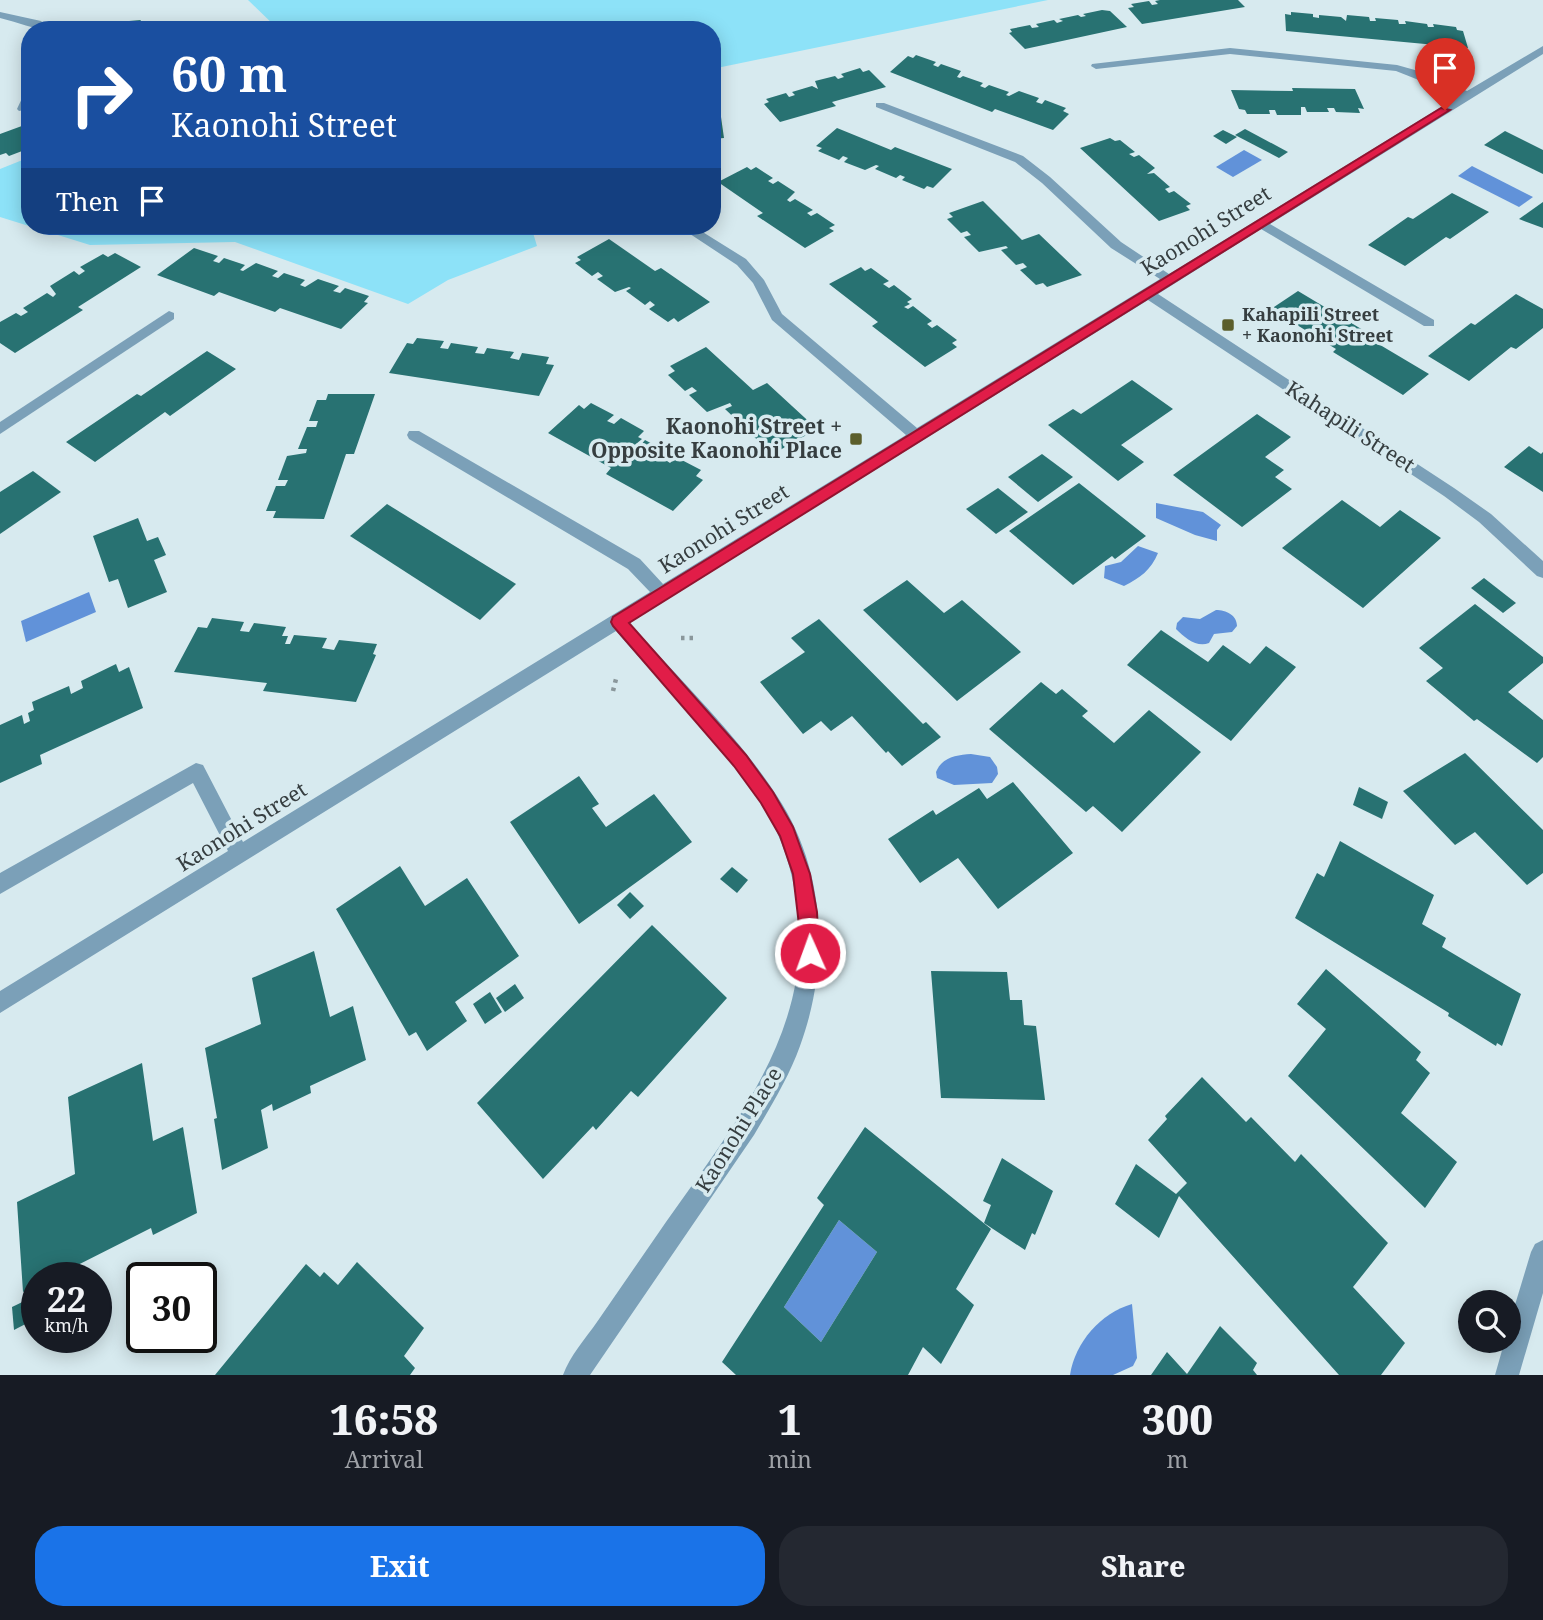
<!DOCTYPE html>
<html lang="en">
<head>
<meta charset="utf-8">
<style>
	body { margin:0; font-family:"Noto Serif",serif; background:#242831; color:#f1f3f6; height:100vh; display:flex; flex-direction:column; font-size:26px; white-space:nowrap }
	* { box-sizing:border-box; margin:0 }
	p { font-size:23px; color:#9ea1a6 }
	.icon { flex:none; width:38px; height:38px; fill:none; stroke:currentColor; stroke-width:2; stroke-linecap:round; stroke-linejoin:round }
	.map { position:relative; height:1375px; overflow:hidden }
	.details { display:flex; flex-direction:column; background:#171b24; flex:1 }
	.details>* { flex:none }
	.top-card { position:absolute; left:21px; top:21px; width:700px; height:214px; border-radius:28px; box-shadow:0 4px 18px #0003; background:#1a4fa0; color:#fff; overflow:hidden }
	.buttons { position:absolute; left:1458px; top:1290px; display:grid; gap:14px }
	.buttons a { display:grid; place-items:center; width:63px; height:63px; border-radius:50%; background:#171b24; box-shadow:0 4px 18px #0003; font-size:35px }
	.speed { position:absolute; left:21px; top:1262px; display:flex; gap:14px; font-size:35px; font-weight:700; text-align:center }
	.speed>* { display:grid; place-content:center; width:91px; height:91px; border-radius:50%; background:#171b24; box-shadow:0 4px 18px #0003; line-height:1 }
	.speed small { font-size:18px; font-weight:400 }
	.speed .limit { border:4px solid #111; border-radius:10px; background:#fff; color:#111 }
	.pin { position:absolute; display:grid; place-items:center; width:60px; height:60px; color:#fff; margin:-72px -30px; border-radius:50% 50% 50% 0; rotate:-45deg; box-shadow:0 0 7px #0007 }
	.pin .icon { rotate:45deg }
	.me { position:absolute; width:77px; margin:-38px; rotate:358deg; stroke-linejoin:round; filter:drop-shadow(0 0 5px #0008) }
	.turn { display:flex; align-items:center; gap:24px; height:147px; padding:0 35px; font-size:32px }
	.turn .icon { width:91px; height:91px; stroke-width:2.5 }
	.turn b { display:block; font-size:49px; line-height:60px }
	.then { display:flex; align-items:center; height:66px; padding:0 35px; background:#0003; gap:14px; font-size:26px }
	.eta { display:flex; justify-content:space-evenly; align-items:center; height:119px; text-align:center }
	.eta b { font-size:42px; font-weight:800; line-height:49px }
	.primary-button { display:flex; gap:14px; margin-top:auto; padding:14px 35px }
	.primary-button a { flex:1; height:80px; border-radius:28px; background:#1a73e8; color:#fff; font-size:28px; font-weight:800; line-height:80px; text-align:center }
	.primary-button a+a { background:#242831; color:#f1f3f6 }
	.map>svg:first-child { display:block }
</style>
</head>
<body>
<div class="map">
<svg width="1543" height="1375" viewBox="0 0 1543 1375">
	<rect width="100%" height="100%" fill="#d7eaef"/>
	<!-- green -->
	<g fill="#8de2f8">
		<polygon points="248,0 1048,0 712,69 712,30 279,30"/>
		<polygon points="30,157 30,226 531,226 537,246 448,280 408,304 235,242 90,245 0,217 0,169"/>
	</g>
	<!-- water -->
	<g fill="#6192d9">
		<polygon points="1244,150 1262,160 1233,177 1216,167"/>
		<polygon points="1472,166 1533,197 1519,207 1458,176"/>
		<polygon points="1156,503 1203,512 1221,525 1217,530 1217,541 1195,535 1156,518"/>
		<path d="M1138,546L1158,553C1151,570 1140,578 1124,586L1104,578L1105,566L1121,562Z"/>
		<polygon points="89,592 96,612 26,642 21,621"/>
		<path d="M1216,610C1226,610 1237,615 1237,626L1232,632L1214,634L1209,643C1197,648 1185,638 1176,629L1177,623L1183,617L1200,619Z"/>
		<path d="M971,754L990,757L997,767L998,774L992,783L954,785L937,778L936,772C942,757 957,755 971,754Z"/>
		<polygon points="839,1220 877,1252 821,1342 784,1307"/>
		<path d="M1132,1304L1137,1358L1133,1366L1113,1375H1070C1075,1342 1101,1313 1132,1304Z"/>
	</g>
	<!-- building -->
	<g fill="#287272" fill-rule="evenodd">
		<polygon points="1160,0 1238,0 1245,7 1142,24 1128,8 1134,7 1131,4 1149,1 1152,5 1158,4 1155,1"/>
		<polygon points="1102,10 1110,11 1127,27 1025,49 1009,33 1012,32 1010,29 1030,25 1032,28 1039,27 1036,24 1054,20 1057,23 1063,21 1059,19 1078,15 1081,17 1086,16 1083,14"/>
		<polygon points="1291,12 1313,14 1313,17 1319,18 1319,15 1341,17 1346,21 1347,15 1369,17 1370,21 1376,21 1375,18 1398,20 1399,24 1406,24 1405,21 1427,24 1428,27 1434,27 1433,24 1456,27 1457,30 1463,31 1468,48 1286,31 1285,14 1291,15"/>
		<polygon points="141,20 139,23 147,23 145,30 103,30 105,23"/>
		<polygon points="916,55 936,62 933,65 938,67 941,64 961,71 957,77 960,78 963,76 983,83 980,86 985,88 989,85 1009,92 1006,95 1009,96 1019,91 1039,98 1036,102 1042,104 1045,100 1066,108 1063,111 1069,114 1053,130 995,109 992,112 890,72 908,56 913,58"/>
		<polygon points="860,68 863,72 869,70 886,87 832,102 836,106 780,122 764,104 769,102 766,99 786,93 789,97 795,95 792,92 812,86 818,89 815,81 835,76 838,79 844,77 841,74"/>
		<polygon points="1292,88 1355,89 1364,109 1358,108 1360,113 1336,112 1334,108 1327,108 1329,112 1307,112 1305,107 1301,107 1301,115 1277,115 1275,110 1269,110 1270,114 1247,114 1245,110 1239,109 1231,90 1293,91"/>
		<polygon points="712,110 715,118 721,117 724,138 712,139"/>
		<polygon points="30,123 30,148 9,156 6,153 0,155 0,134"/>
		<polygon points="837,128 891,150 895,147 952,169 933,188 927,186 924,189 902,180 905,177 900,175 896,178 875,169 879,166 876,165 865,170 844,162 848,158 843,156 839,160 818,151 822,148 816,146"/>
		<polygon points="1245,129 1288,152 1279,158 1235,135"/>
		<polygon points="1223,130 1237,137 1226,144 1213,136"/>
		<polygon points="1505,131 1543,150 1543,174 1484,145"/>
		<polygon points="1110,138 1115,141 1120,140 1135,152 1129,154 1134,157 1139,155 1155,168 1147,174 1154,173 1170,187 1165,189 1169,193 1174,191 1191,204 1186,206 1190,210 1159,221 1080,148"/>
		<polygon points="747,167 751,170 756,167 773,178 768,181 773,184 778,181 795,192 787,200 790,202 795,199 813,210 807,213 811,216 817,213 835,225 829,228 834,231 805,248 757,216 763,213 718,182"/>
		<polygon points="1452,193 1489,212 1450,239 1446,237 1405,266 1368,245 1408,217 1413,219"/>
		<polygon points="983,201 1022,240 1039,234 1082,275 1047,287 1043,283 1036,285 1020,270 1027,267 1023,263 1016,265 1001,250 1008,248 1006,246 979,252 964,237 971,235 967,231 961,233 947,219 953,217 949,213"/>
		<polygon points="1543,202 1543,228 1519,219"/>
		<polygon points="609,239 655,271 661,268 710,302 678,322 674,318 668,322 649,309 655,305 650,301 645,305 626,291 631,288 629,287 615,292 597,279 603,276 598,272 592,276 575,263 581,260 577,257"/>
		<polygon points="194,248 218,256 213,261 219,263 224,258 245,265 240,270 243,271 256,263 278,271 272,276 278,278 284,273 305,280 300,285 305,287 318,279 339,286 333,291 340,293 345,288 369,296 364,302 368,303 341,329 280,308 275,312 219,292 214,296 157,275"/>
		<polygon points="115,253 141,267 78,307 83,310 15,353 0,343 0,322 16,313 21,316 28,312 23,308 47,293 53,297 56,294 50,286 74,271 79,275 85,271 80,267 103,254 108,257"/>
		<polygon points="861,267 865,271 871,268 889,281 883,284 889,288 894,285 912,299 907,302 910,304 904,307 908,309 913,306 932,321 927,324 932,328 937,325 957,340 952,343 957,347 925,367 872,326 878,322 829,284"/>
		<polygon points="1298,291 1363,330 1360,333 1429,374 1403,395 1333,352 1336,349 1271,309"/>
		<polygon points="1516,294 1543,309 1543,328 1516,349 1511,347 1469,381 1428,356 1471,323 1475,325"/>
		<polygon points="417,338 444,341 440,348 448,349 451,343 478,347 475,353 484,354 487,348 514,352 510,358 519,360 522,353 549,357 546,364 554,365 539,396 389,373 407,343 413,344"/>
		<polygon points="706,347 753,390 767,383 817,429 780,450 775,446 768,450 749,432 756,428 751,423 744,427 725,409 732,406 730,403 707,412 689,395 697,391 692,387 685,391 668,375 675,371 670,366"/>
		<polygon points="207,351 236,369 170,416 165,412 95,462 66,442 137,394 141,396"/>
		<polygon points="1132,380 1173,409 1121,445 1144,462 1118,481 1048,425 1073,409 1081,414"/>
		<polygon points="328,394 375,394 354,454 346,454 324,519 273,518 276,511 266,511 276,486 285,486 288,480 278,480 287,456 306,453 307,449 298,449 307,427 316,427 318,421 309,421 317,400 326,400"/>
		<polygon points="591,403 614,415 607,421 614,424 621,418 644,431 638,437 642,439 636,444 640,446 645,440 669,453 664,459 670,463 676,457 701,470 696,476 703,480 673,511 606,474 611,468 548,433 579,405 584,409"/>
		<polygon points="1257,414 1291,437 1265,457 1284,470 1275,477 1292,489 1242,527 1173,475"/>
		<polygon points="1529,446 1541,454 1543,452 1543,492 1504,467"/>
		<polygon points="1042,454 1073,477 1038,502 1008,477"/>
		<polygon points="33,471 61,492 0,534 0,492"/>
		<polygon points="1079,483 1146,536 1115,559 1112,556 1073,585 1009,531"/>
		<polygon points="998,488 1028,512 996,534 966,509"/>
		<polygon points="1342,500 1380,527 1400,510 1441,538 1363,608 1282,548"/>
		<polygon points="387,504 516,584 480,620 350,536"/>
		<polygon points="138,518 147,541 158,537 166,555 154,560 167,592 128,608 118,579 109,582 93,536"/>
		<polygon points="1484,578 1516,603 1503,613 1471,588"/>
		<polygon points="907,580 944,613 962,600 1021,652 957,701 863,610"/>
		<polygon points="1475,604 1543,657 1543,663 1508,692 1543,720 1543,757 1537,763 1477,719 1474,721 1426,681 1443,668 1419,648"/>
		<polygon points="212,618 244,622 240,631 249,632 254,623 286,627 282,636 288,636 285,644 290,644 294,635 327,638 322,648 334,650 339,640 377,644 373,654 376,655 356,702 263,691 267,683 174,672 198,627 207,628"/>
		<polygon points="819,619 923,724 926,722 941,737 902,766 888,751 886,753 852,716 831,731 821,721 803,734 760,682 805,652 791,638"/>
		<polygon points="1161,630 1208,662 1223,645 1250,664 1266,646 1296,667 1231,741 1127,665"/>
		<polygon points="116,664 119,672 129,667 143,708 40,755 42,764 0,783 0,725 22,715 24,724 30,721 28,713 34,710 32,702 69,686 71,694 83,688 81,681"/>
		<polygon points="1041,682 1056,694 1062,689 1088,711 1082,716 1114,743 1149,710 1201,752 1122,832 1093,806 1086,812 989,729"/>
		<polygon points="1465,753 1543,830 1543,873 1527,885 1475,832 1455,845 1403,791"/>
		<polygon points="579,776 599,804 592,808 606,827 654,794 692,842 579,924 510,822"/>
		<polygon points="1013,782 1073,853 998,909 958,858 920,883 888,839 933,810 936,815 979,788 987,799"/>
		<polygon points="1359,787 1388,802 1382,819 1353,805"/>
		<polygon points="1340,841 1434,895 1422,924 1446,938 1442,947 1521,994 1502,1046 1497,1043 1496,1046 1448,1016 1449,1013 1295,918 1317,873 1324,877"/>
		<polygon points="400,866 425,906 467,878 519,956 455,1002 467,1021 427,1051 416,1032 409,1036 336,909"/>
		<polygon points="732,867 748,880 737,893 720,879"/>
		<polygon points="630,892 644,906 630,919 617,905"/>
		<polygon points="652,925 727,998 638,1097 631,1091 596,1130 593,1126 543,1179 477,1103"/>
		<polygon points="314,951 330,1017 353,1006 366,1060 310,1086 311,1093 273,1111 272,1104 261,1110 268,1148 222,1170 214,1119 217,1118 205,1048 261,1024 252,978"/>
		<polygon points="1326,969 1421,1052 1416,1060 1430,1073 1401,1113 1457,1162 1425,1208 1288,1076 1326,1029 1297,1004"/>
		<polygon points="931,971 1007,972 1010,1000 1022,1000 1024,1025 1036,1026 1045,1100 941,1098"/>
		<polygon points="515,984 524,998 505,1012 496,998"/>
		<polygon points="490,992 502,1012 485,1024 473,1004"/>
		<polygon points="142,1063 153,1141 183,1127 197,1213 153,1235 151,1228 52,1278 37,1278 37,1285 23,1292 17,1202 75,1174 68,1097"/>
		<polygon points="1202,1077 1246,1122 1251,1117 1295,1162 1301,1154 1388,1243 1353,1287 1405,1343 1381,1375 1339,1375 1179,1196 1159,1238 1115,1204 1136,1164 1176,1194 1187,1183 1148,1140 1167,1119 1165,1116"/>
		<path d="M865,1127L991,1229L956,1289L974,1305L941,1364L923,1347L908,1375H736L722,1362L824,1205L817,1198ZM839,1220L877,1252L821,1342L784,1307Z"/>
		<polygon points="1002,1158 1053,1191 1035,1235 1032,1233 1025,1250 984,1223 991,1205 983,1201"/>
		<polygon points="357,1262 424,1328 404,1356 415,1368 410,1375 215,1375 306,1264 320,1277 324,1272 338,1285"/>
		<polygon points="37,1295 37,1318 14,1330 12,1307"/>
		<polygon points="1220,1326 1257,1363 1253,1370 1257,1375 1151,1375 1167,1352 1187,1374"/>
	</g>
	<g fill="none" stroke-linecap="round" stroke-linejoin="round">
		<!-- path -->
		<g stroke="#8a979b" stroke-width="4.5" stroke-dasharray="3.5 5" stroke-linecap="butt">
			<polyline points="681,638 695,638"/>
			<polyline points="613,691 616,679"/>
		</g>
		<!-- minor -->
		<g fill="#7ba0b8" fill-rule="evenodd">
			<path d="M0,12L41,21L51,30C35,30 17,22 0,18Z"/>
			<path d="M1543,46V54L1270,224L1434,320V326H1424L1261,229L1158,294L1454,488L1491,514L1543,561V578L1537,576L1479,522L1444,496L1148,300L629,623C679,679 736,733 777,796C826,870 830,964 800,1046C789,1077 771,1106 754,1135L590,1375H563C570,1356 585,1339 597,1322C620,1289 643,1255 666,1222C733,1126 815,1029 797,904C792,870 783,839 765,810C725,746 665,688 616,631L0,1013V991L228,851L193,783L0,894V873L196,763L203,765L243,842L650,592L628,569L409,439L407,435L409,431H419L640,559L663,584L906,435L772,320L753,283L737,265L678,226H693L746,259L764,280L782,314L917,428L1160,279L1111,248L1042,183L1015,162L876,107V103H884L1023,156L1050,177L1121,242L1169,274L1459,96L1396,71L1230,54L1096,69L1091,66L1092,64L1230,48L1397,65L1422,72L1467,91Z"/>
			<polygon points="30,91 29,109 19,111 17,109 24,94"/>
			<polygon points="169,311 174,313 174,319 0,434 0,422"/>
			<polygon points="1543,1240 1543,1293 1519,1375 1495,1375 1505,1340 1508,1340 1508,1328 1531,1252 1535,1244"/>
		</g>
	</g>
	<!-- route -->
	<polygon fill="#e11d48" stroke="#92132f" stroke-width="2" points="1441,108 1450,110 629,623 746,755 773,792 793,827 810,874 817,912 819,953 816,959 810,962 803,959 793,874 780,836 761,803 734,766 613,626 611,622 613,617"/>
	<!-- markers -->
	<g fill="#5b5e2b" stroke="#d7eaef" stroke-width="2.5">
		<rect x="1221" y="318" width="14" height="14" rx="3.5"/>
		<rect x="849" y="432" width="14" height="14" rx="3.5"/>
	</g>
	<g text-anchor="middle" stroke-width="7" stroke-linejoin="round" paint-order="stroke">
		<!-- far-poi labels -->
		<g font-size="18" font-weight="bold" fill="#363e40" stroke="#d7eaef" text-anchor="start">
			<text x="1242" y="321">Kahapili Street<tspan x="1242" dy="21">+ Kaonohi Street</tspan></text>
		</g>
		<!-- street labels -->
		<g font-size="21" fill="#363e40" stroke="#d7eaef">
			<text transform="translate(1206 231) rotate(-32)" y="7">Kaonohi Street</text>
			<text transform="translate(1350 427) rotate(33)" y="7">Kahapili Street</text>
			<text transform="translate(724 529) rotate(-32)" y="7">Kaonohi Street</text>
			<text transform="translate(242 827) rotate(-32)" y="7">Kaonohi Street</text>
			<text transform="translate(739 1130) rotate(-58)" y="7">Kaonohi Place</text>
		</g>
		<!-- poi labels -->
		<g font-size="21" font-weight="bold" fill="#363e40" stroke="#d7eaef" text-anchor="end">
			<text x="842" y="434">Kaonohi Street +<tspan x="842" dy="24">Opposite Kaonohi Place</tspan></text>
		</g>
	</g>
</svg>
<div class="buttons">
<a><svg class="icon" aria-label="search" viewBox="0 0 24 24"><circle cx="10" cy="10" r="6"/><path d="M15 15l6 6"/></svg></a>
</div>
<div class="speed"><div>22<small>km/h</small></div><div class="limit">30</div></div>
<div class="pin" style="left:1445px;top:110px;background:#d93025"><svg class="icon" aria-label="arrive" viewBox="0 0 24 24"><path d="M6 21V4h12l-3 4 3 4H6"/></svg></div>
<svg class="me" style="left:810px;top:953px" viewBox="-20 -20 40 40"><circle r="17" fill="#e11d48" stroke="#fff" stroke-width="3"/><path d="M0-11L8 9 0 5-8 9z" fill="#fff"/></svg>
<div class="top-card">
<div class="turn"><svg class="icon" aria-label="right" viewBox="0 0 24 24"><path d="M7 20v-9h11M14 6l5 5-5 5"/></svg><div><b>60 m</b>Kaonohi Street</div></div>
<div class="then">Then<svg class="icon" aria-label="arrive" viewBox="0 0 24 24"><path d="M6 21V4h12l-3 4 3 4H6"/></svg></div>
</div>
</div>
<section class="details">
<div class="eta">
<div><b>16:58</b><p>Arrival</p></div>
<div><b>1</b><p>min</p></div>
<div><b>300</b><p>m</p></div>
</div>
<div class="primary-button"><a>Exit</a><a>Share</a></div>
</section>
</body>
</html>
